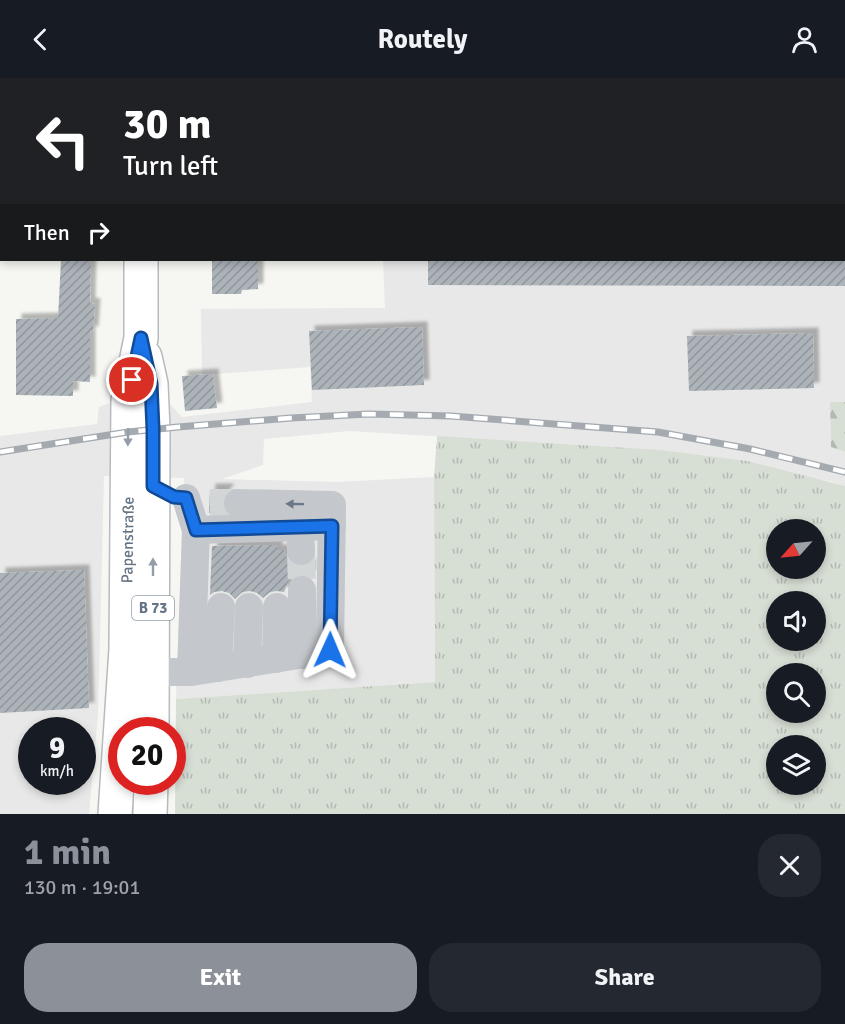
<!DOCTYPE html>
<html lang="en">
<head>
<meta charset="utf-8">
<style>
	body { margin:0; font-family:Signika,sans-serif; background:#242831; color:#f1f3f6; height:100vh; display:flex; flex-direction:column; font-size:22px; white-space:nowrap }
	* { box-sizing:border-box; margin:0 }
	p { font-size:20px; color:#9ea1a6 }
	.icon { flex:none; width:33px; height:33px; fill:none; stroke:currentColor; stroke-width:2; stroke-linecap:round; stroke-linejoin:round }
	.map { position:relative; height:736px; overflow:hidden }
	.sheet { display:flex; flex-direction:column; background:#171b24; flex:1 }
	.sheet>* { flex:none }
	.guide { position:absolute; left:0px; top:0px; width:846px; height:183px; box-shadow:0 3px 9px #0003; background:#202124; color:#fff; overflow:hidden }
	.needle { width:39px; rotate:243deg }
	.tools { position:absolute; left:766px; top:441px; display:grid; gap:12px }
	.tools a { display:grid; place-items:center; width:60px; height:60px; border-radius:50%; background:#171b24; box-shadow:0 3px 9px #0003; font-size:30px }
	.speed { position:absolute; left:18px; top:639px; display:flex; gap:12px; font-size:30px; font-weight:700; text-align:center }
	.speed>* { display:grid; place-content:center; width:78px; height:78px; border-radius:50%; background:#171b24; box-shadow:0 3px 9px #0003; line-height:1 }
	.speed small { font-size:15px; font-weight:400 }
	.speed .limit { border:9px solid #d22; background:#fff; color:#111 }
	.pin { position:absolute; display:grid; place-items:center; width:51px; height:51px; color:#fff; margin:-26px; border:3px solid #fff; border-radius:50%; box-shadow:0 2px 6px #0007 }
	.me { position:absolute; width:66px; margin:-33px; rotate:1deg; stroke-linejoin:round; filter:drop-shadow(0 0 4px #0008) }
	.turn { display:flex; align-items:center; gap:21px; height:126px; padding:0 24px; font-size:27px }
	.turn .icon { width:78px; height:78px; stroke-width:2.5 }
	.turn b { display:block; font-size:42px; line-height:51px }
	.then { display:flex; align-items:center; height:57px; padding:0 24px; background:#0003; gap:12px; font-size:22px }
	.round { display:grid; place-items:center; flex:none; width:63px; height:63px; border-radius:24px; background:#242831 }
	.overview { display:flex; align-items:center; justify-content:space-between; height:102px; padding:0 24px }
	h1 { font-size:36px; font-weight:800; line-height:45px; color:#8c9099 }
	.cta { display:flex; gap:12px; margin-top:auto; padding:12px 24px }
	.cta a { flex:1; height:69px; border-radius:24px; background:#8c9099; color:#fff; font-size:24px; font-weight:800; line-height:69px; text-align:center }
	.cta a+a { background:#242831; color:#f1f3f6 }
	header { display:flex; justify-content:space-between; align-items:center; height:78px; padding:0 24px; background:#171b24; font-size:27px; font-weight:800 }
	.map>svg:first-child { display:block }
</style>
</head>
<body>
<header><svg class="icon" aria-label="back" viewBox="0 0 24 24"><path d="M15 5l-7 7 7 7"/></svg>Routely<svg class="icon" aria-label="person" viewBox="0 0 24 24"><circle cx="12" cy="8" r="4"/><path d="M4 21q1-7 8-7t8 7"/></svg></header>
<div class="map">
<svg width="845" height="736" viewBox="0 0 845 736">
	<defs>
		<pattern id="grass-tufts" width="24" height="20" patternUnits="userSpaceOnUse" patternTransform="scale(1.5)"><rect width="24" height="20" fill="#d7ded4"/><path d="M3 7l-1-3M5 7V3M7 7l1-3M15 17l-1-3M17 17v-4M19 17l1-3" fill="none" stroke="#b2b9b2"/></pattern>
		<pattern id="forest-firs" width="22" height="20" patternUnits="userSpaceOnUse" patternTransform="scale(1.5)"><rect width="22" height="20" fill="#d7ded4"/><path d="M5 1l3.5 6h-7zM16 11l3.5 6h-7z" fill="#b2b9b2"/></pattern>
		<pattern id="building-hatch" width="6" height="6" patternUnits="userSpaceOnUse" patternTransform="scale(1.5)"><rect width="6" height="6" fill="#acb3b9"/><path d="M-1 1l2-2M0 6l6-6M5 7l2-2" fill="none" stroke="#90969c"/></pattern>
		<filter id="shadow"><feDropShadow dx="5.5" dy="-5.5" stdDeviation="1.5" flood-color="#0004"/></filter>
	</defs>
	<rect width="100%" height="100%" fill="#f6f7f3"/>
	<!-- built -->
	<path fill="#e7e8e7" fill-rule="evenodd" d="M845,131V324L830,325L831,369L845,374V408L829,403L578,367L349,353L264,361L263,387L222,401L337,404L434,399L435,604L176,621L184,400L104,398L98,637L89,736H0V358L97,346L99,329L115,323L169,325L182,339L312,324L310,289L202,297L201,231L385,230L383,182H844ZM32,652H82V704H32Z"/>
	<!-- grass -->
	<path fill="url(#grass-tufts)" fill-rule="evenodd" d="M437,358L660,372L747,383L845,408V736H175L176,621L435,604L434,399ZM777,452H816V490H777ZM777,524H816V562H777ZM777,596H816V634H777ZM777,668H816V706H777Z"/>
	<!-- forest -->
	<polygon fill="url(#forest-firs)" points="830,324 845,324 845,374 831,369"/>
	<!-- building -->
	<g fill="url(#building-hatch)" filter="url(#shadow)">
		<polygon points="61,182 91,182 90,225 95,226 93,254 90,253 90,304 73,303 73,318 16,317 16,241 58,240"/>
		<polygon points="212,182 258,182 258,211 242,212 241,216 212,216"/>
		<polygon points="428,182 845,182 845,208 428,207"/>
		<polygon points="422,249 424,307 312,312 309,253"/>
		<polygon points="813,255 814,310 689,313 687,258"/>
		<polygon points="213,296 217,330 185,333 182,298"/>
		<polygon points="210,411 229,411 224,417 222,424 225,435 209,435"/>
		<polygon points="277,467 277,472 284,472 287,481 293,487 302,489 310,486 310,498 302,496 294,498 288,504 284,514 277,513 270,514 263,520 257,515 250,513 242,514 235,521 229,515 222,513 214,514 210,517 212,468"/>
		<polygon points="84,492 89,630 0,635 0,495"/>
	</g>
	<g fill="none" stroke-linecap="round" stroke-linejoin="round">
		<!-- minor-tunnel -->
		<g stroke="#d2d6d7" stroke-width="28" stroke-dasharray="28 14" stroke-linecap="butt">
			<polyline points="210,425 238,425"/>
			<polyline points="301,473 302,512"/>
		</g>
		<!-- major casing -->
		<g stroke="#b7bbbf" stroke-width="36">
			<g id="major">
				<polyline points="143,2 143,0"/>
				<polyline points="145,279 151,306 153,352 152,652"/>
				<polyline points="115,736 126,571 128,323 141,260 141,182"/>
				<polyline points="150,736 151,704"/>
			</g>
		</g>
		<!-- minor -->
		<g stroke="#c4c7cb" stroke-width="28">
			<polyline points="186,420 196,452 191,594"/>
			<polyline points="300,448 301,473"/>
			<polyline points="196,452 332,448"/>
			<polyline points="302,512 303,577"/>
			<polyline points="276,581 277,529"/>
			<polyline points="247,586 249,529"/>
			<polyline points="218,590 221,529"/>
			<polyline points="153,594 191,594 330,572 332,427 238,425"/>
		</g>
		<!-- major -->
		<use href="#major" stroke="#fff" stroke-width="33"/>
		<!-- rail casing -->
		<g stroke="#a4aab0" stroke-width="7">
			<polyline id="rail" points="0,374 128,354 178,349 291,340 369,336 451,338 658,354 750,371 845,394"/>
		</g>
		<!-- rail -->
		<use href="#rail" stroke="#fff" stroke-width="4.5" stroke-dasharray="14" stroke-linecap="butt"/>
	</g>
	<!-- one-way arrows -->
	<defs><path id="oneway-solid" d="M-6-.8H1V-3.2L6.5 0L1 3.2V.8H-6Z" transform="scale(1.5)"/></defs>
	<g fill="#939ea9">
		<use href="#oneway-solid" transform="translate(128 359) rotate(91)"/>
		<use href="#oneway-solid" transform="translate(153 489) rotate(-90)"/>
	</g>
	<use fill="#6a7888" href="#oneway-solid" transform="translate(295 426) rotate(-179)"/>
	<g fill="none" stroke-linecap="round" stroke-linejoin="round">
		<!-- route casing -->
		<g stroke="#114b97" stroke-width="15">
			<polyline id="route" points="132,302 141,260 151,306 153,351 153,408 174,419 186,420 196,452 332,448 330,572"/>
		</g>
		<!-- route -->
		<use href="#route" stroke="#1a73e8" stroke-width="10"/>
	</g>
	<g text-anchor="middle" stroke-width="6" stroke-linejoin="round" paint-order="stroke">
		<!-- shield labels -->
		<rect fill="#fff" stroke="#939ea9" stroke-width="1.5" x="132" y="518" width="42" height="24" rx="4.5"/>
		<g font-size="15" font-weight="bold" fill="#657484">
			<text x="153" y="535">B 73</text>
		</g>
		<!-- street labels -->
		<g font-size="16" fill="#657484" stroke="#fff">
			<text transform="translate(127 462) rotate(-89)" y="6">Papenstraße</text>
		</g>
	</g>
</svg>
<div class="tools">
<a><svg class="needle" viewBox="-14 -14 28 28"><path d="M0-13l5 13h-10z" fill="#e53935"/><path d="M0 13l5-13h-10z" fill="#9ea1a6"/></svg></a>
<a><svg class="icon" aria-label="sound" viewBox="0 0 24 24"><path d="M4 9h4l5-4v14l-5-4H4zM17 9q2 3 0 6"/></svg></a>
<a><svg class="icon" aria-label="search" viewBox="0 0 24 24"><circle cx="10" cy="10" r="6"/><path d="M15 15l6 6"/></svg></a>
<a><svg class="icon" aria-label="layers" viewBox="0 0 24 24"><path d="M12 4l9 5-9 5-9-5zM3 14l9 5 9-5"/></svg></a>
</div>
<div class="speed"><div>9<small>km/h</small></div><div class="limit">20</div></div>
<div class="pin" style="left:132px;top:302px;background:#d93025"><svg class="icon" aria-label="arrive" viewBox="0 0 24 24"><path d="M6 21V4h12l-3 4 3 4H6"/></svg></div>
<svg class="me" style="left:330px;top:572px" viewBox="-20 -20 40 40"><path d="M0-17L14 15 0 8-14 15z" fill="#1a73e8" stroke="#fff" stroke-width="4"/></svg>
<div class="guide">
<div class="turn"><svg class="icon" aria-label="left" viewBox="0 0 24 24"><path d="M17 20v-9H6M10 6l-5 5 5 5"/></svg><div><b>30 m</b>Turn left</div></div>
<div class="then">Then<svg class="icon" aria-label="right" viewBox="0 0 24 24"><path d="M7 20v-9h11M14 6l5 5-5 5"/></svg></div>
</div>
</div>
<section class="sheet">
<div class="overview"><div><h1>1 min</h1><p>130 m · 19:01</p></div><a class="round"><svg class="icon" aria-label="close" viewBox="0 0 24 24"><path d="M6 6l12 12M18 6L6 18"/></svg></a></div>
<div class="cta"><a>Exit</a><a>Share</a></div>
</section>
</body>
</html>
